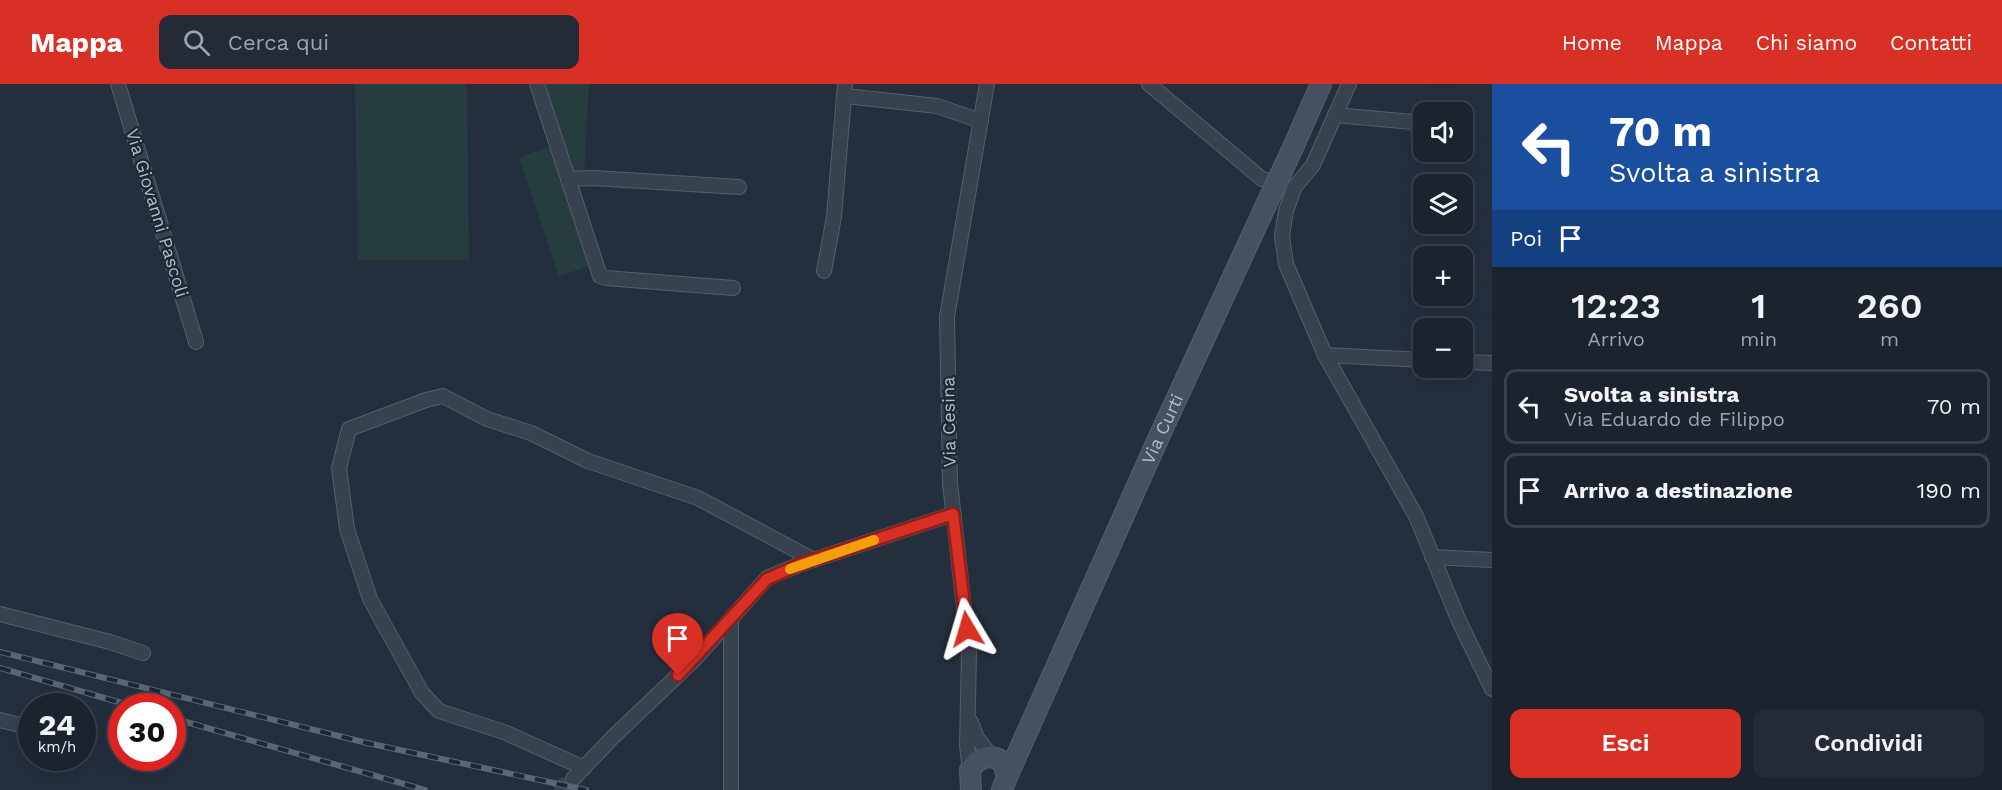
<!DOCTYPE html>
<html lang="it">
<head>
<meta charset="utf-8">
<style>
	body { margin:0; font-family:"Work Sans",sans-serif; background:#242b36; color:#f1f3f6; height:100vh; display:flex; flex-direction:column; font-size:22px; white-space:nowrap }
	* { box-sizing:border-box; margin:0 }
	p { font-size:20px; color:#a0a4aa }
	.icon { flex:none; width:33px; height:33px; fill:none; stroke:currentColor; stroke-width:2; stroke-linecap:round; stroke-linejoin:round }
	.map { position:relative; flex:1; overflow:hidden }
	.side { display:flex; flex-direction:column; background:#1b232e; width:510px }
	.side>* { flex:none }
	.banner { background:#1a4fa0; color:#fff; overflow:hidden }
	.tools { position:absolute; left:1413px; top:18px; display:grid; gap:12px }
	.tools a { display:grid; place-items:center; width:60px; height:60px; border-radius:12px; background:#1b232e; box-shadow:0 6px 24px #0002,0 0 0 2px #39404a; font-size:30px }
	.speed { position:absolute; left:18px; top:609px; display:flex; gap:12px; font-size:30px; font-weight:700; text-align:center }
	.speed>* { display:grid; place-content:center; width:78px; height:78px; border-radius:50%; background:#1b232e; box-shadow:0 6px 24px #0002,0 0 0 2px #39404a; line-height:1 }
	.speed small { font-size:15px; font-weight:400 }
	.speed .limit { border:9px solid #d22; background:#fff; color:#111 }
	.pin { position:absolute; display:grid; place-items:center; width:51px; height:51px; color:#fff; margin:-62px -26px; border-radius:50% 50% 50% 0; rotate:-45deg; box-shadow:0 0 6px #0007 }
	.pin .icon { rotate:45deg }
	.me { position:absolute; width:66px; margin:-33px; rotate:353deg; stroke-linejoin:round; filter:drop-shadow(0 0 4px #0008) }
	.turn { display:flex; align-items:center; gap:21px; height:126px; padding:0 18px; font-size:27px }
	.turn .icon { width:78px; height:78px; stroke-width:2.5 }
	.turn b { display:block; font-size:42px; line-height:51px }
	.then { display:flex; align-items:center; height:57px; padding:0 18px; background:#0003; gap:12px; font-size:22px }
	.eta { display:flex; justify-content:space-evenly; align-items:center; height:102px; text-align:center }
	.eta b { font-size:36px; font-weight:600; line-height:42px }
	.cta { display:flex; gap:12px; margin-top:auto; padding:12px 18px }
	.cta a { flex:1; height:69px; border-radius:12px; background:#d93025; color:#fff; font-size:24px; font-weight:600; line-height:69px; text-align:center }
	.cta a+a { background:#242b36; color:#f1f3f6 }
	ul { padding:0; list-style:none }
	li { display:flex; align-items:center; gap:18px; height:75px; margin:0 12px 9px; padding:0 6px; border:3px solid #39404a; border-radius:12px }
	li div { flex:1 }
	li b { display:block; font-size:22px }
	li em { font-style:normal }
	header { display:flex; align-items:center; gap:36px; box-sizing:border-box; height:84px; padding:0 30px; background:#d93025; color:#fff }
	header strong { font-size:28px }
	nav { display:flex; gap:33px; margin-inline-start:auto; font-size:21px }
	.search { width:420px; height:54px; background:#242b36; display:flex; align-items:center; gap:15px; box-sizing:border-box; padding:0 21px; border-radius:12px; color:#a0a4aa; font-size:22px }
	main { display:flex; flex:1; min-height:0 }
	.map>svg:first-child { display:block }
</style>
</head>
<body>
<header>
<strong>Mappa</strong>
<div class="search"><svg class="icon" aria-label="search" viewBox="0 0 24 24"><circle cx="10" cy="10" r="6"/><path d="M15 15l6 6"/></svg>Cerca qui</div>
<nav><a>Home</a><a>Mappa</a><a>Chi siamo</a><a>Contatti</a></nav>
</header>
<main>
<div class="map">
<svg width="1492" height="706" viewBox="0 0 1492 706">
	<rect width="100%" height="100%" fill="#242f3e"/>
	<!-- green -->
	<g fill="#263c3f">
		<polygon points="355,0 467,0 469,176 358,176"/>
		<polygon points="543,0 589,0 584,90 570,89"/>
		<polygon points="552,62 592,181 559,192 519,73"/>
	</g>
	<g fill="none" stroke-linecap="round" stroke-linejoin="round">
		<!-- street-tunnel -->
		<polyline stroke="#3a4453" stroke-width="14" stroke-dasharray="14 7" stroke-linecap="butt" points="555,706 573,695"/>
		<!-- street casing -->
		<g stroke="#565f6c" stroke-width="16">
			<g id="street">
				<polyline points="118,0 196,258"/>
				<polyline points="537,0 600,192 606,194 733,204"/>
				<polyline points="1149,0 1262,95 1282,100"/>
				<polyline points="1349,0 1313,81 1294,104 1286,127 1282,152 1286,180 1325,271 1416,432 1459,537 1492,605"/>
				<polyline points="845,12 937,22 981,37"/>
				<polyline points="1335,31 1424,39"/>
				<polyline points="568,95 593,94 739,103"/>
				<polyline points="824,187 834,133 845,0"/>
				<polyline points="1325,271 1424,276"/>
				<polyline points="1462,278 1492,279"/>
				<polyline points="1432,473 1492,476"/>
				<polyline points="0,530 110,558 143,569"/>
				<polyline points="0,636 32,644"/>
				<polyline points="971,638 977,654 991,672"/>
				<polyline points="584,684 504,648 439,627 422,609 370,515 347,445 339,384 349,345 426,316 443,312 487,335 531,349 588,377 698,414 814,476"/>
				<polyline points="970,686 967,662 969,568 950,399 947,233 987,0"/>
				<polyline points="573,695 613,653 695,575 767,494 801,480 953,430"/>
				<polyline points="731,706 731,535"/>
			</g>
		</g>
		<!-- secondary casing -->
		<g stroke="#565f6c" stroke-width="22">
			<g id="secondary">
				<polyline points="1291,68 1321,0"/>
				<path id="s1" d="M1007,693L1158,355L1260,134"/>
				<path d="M971,706L970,686C978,673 991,669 1003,678L1007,693L1002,706"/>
			</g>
		</g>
		<!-- street -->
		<use href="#street" stroke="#38414e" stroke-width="14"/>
		<!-- secondary -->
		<use href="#secondary" stroke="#465061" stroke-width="20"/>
		<!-- rail casing -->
		<g stroke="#5a6575" stroke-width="6">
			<g id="rail">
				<polyline points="0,568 367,659 586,706"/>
				<polyline points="0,584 132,622"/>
				<polyline points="172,634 425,706"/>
			</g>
		</g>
		<!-- rail -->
		<use href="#rail" stroke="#1d2633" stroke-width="4" stroke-dasharray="11" stroke-linecap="butt"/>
		<!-- secondary-bridge casing -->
		<g stroke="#565f6c" stroke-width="22" stroke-linecap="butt">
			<polyline id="secondary-bridge" points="1260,134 1291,68"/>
		</g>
		<!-- secondary-bridge -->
		<use href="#secondary-bridge" stroke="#465061" stroke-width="20"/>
	</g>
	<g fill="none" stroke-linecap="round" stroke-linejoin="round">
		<!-- route casing -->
		<g stroke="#8d1f18" stroke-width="15">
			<polyline id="route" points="678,591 767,495 801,480 953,430 967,545"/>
		</g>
		<!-- route -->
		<use href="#route" stroke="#d93025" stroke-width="10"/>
		<!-- slow -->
		<polyline stroke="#f59e0b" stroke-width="10" points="790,485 874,456"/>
	</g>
	<g text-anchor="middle" stroke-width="4.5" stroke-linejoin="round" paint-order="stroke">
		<!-- street labels -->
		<g font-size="18" fill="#b4bcc9" stroke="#1d2633">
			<text transform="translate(157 129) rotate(73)" y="6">Via Giovanni Pascoli</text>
			<text transform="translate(949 338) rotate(-91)" y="6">Via Cesina</text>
			<text dy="6" stroke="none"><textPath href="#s1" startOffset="381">Via Curti</textPath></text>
		</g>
	</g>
</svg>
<div class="tools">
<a><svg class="icon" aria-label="sound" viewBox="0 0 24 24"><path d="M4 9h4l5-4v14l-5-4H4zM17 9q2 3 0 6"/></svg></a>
<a><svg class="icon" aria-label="layers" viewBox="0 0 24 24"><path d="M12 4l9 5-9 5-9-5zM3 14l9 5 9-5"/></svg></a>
<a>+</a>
<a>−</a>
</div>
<div class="speed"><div>24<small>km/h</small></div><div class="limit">30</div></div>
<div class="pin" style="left:678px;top:591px;background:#d93025"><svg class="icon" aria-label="arrive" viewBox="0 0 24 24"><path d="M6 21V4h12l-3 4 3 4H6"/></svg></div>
<svg class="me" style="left:967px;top:545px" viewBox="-20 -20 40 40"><path d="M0-17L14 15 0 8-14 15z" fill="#d93025" stroke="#fff" stroke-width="4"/></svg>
</div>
<section class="side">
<div class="banner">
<div class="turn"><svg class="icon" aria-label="left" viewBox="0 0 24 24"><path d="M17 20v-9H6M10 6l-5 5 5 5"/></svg><div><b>70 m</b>Svolta a sinistra</div></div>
<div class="then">Poi<svg class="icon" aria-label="arrive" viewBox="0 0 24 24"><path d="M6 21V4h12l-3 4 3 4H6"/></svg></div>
</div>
<div class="eta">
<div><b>12:23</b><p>Arrivo</p></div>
<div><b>1</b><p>min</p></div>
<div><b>260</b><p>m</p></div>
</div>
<ul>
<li><svg class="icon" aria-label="left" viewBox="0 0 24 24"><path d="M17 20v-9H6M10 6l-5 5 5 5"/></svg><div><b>Svolta a sinistra</b><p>Via Eduardo de Filippo</p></div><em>70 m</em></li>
<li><svg class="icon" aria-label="arrive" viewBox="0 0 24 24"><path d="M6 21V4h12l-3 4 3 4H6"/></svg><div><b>Arrivo a destinazione</b></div><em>190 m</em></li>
</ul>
<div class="cta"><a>Esci</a><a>Condividi</a></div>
</section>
</main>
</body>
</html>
